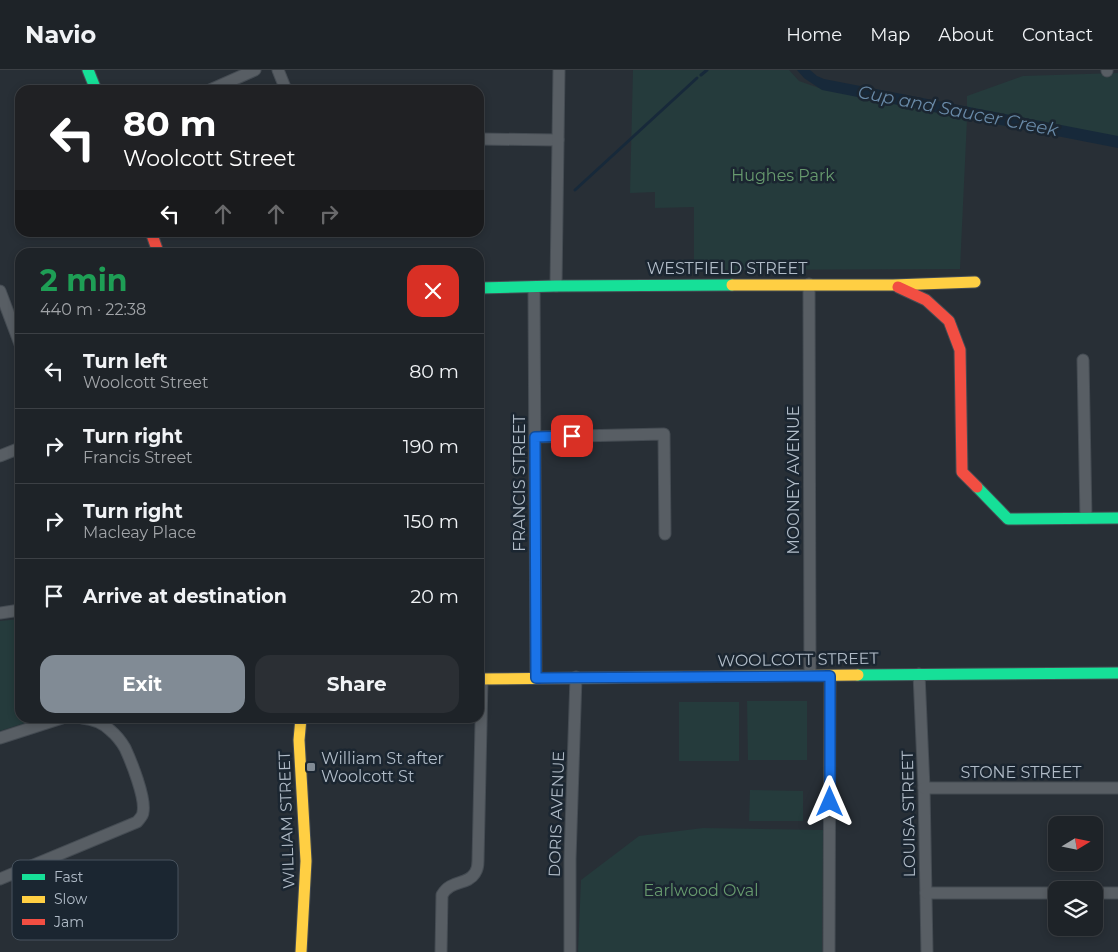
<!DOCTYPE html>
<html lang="en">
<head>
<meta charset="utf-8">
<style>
	body { margin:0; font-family:Montserrat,sans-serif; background:#2b2f34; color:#f1f3f6; height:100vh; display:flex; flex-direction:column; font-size:19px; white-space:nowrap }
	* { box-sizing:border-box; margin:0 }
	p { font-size:16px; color:#a1a4a8 }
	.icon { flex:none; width:28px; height:28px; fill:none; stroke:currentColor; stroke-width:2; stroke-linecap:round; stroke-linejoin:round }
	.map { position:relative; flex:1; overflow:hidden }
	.side { position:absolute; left:15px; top:178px; width:469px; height:475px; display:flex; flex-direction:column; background:#1e2328; border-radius:15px; box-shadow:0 2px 8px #0003,0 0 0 1px #3c4045 }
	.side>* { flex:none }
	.top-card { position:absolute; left:15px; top:15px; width:469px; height:152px; border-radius:15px; box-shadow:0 2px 8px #0003,0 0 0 1px #3c4045; background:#202124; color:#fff; overflow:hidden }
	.needle { width:32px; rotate:80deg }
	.fabs { position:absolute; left:1048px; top:746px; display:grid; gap:10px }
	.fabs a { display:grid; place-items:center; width:55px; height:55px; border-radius:10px; background:#1e2328; box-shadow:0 2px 8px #0003,0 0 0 1px #3c4045; font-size:25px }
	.pin { position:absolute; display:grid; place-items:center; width:42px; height:42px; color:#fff; margin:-21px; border-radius:10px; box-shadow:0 2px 8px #0006 }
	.me { position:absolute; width:55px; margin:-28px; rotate:0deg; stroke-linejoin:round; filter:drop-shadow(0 0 4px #0008) }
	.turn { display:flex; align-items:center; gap:18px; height:105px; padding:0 25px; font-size:22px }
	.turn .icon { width:65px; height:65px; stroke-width:2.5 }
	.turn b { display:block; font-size:35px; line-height:42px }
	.lanes { display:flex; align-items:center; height:48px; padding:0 25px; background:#0003; justify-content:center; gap:25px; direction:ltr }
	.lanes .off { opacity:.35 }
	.round { display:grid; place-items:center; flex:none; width:52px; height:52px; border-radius:15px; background:#2b2f34 }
	.head { display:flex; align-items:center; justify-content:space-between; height:85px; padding:0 25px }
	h1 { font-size:30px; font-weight:700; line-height:38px; color:#1e9e55 }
	.cta { display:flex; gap:10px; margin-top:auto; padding:10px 25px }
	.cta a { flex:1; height:58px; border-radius:15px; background:#818b95; color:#fff; font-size:20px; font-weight:700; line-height:58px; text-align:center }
	.cta a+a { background:#2b2f34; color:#f1f3f6 }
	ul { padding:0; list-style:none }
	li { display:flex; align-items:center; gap:15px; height:75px; padding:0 25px; border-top:1px solid #3c4045 }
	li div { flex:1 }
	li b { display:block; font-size:19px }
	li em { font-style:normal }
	header { display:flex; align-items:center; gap:30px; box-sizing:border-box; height:70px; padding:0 25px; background:#1e2328; border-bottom:1px solid #3c4045 }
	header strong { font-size:24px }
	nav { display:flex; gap:28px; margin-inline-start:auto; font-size:18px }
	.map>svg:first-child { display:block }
</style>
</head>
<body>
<header>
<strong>Navio</strong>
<nav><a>Home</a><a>Map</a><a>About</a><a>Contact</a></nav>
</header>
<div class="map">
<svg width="1118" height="882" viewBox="0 0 1118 882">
	<rect width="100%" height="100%" fill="#282f36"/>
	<!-- park -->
	<g fill="#253b3c">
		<polygon points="633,0 789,0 799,11 819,18 967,49 967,26 1023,6 1118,3 1118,77 967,49 960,199 694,200 694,137 655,138 655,122 630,123"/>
		<polygon points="20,549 20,648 40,648 0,661 0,551"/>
		<polygon points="747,631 807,631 807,690 748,690"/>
		<rect x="679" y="632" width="60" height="59"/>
		<polygon points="750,720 803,721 803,751 749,751"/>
		<polygon points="703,758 823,760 822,882 578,882 581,810 639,766"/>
	</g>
	<!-- water -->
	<polygon fill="#17293a" points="797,0 810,0 817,6 824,9 1118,66 1118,78 822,20 804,8"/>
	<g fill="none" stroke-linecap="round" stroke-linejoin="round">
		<!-- stream -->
		<g stroke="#17293a" stroke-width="3">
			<polyline points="701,5 707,0"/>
			<polyline points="575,120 697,8"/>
		</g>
		<!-- street casing -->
		<g stroke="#454c53" stroke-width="13">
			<g id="street">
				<polyline points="278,0 286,20"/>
				<polyline points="1107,0 1107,1"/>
				<polyline points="210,20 255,0"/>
				<polyline points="479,69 558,70"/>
				<polyline points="809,214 810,605"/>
				<polyline points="556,216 559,0"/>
				<polyline points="534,217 536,608"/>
				<polyline points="0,221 20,274"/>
				<polyline points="1083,290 1086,448"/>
				<polyline points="535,367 664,364 665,464"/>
				<polyline points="0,386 20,378"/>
				<polyline points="0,543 20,540"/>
				<polyline points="919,604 924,718 927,882"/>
				<polyline points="0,668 62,648"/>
				<polyline points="924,718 1118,718"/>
				<path d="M0,809L137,752C140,748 143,746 143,742C146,728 131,691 125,678C121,671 116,665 110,660C103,653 92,649 82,648"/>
				<polyline points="926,823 1056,823"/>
				<polyline points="1094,823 1118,823"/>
				<path d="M441,882L442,825C451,809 467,816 475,803C477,800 478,794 478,791L482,609"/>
				<polyline points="570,882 570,789 576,607"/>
				<polyline points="829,882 830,606"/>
			</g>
		</g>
		<!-- fast casing -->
		<g stroke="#454c53" stroke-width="13">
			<g id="fast">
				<polyline points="88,0 96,20"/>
				<polyline points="479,218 556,216 732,215"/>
				<polyline points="977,417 1008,449 1118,448"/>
				<polyline points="858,605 1118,603"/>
			</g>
		</g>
		<!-- slow casing -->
		<g stroke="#454c53" stroke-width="13">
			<g id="slow">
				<polyline points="732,215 893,215 975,212"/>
				<polyline points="479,609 858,605"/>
				<polyline points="301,648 299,670 306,791 301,882"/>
			</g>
		</g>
		<!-- jam casing -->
		<g stroke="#454c53" stroke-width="13">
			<g id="jam">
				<polyline points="151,162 158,182"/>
				<polyline points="898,217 926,230 949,251 960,280 962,402 977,417"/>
			</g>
		</g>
		<!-- street -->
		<use href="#street" stroke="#585e64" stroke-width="11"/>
		<!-- fast -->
		<use href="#fast" stroke="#16e098" stroke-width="11"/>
		<!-- slow -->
		<use href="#slow" stroke="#ffcf43" stroke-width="11"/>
		<!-- jam -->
		<use href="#jam" stroke="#f24e42" stroke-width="11"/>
	</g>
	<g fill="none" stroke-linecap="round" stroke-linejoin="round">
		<!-- route casing -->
		<g stroke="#114b97" stroke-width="12">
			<polyline id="route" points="572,366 535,367 536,608 830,606 830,732"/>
		</g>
		<!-- route -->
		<use href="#route" stroke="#1a73e8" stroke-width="9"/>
	</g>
	<!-- markers -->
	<rect fill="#818b95" stroke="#1b2631" stroke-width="2" x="306" y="692" width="10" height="10" rx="2.5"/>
	<g text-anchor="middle" stroke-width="5" stroke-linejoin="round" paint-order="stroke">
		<!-- park labels -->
		<g font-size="16" fill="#679a6e" stroke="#1b2631">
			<text x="783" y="111">Hughes Park</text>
			<text x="701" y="826">Earlwood Oval</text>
		</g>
		<!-- street labels -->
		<g font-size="16" fill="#b1bcc8" stroke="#1b2631">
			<text x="727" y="204">WESTFIELD STREET</text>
			<text transform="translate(793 410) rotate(-90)" y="6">MOONEY AVENUE</text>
			<text transform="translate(519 413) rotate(-90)" y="6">FRANCIS STREET</text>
			<text transform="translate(798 589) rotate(-1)" y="6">WOOLCOTT STREET</text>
			<text x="1021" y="708">STONE STREET</text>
			<text transform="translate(556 744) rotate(-88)" y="6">DORIS AVENUE</text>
			<text transform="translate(908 744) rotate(-91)" y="6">LOUISA STREET</text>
			<text transform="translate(286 750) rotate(-92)" y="6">WILLIAM STREET</text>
		</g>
		<!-- poi labels -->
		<g font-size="16" fill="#b1bcc8" stroke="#1b2631" text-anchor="start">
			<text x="321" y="694">William St after<tspan x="321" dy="18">Woolcott St</tspan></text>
		</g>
		<!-- water labels -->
		<g font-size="18" font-style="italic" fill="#698aa8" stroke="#1b2631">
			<text transform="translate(958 41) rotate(11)" y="6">Cup and Saucer Creek</text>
		</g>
	</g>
	<!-- legend -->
	<rect x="12" y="790" width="166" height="80" rx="8" fill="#1b2631" stroke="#48535e" stroke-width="1"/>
	<rect x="22" y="804" width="23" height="6" fill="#16e098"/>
	<rect x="22" y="826" width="23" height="7" fill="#ffcf43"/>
	<rect x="22" y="849" width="23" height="6" fill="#f24e42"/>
	<g font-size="14" fill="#b1bcc8">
		<text x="54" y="812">Fast</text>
		<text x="54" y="834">Slow</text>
		<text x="54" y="857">Jam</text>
	</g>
</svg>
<div class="fabs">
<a><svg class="needle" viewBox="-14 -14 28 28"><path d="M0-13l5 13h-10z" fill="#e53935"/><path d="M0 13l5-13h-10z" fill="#a1a4a8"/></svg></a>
<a><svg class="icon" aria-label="layers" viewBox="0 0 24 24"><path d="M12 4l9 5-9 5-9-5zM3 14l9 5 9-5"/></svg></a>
</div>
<div class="pin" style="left:572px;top:366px;background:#d93025"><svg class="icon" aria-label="arrive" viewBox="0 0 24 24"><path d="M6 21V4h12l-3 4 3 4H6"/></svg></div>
<svg class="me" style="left:830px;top:732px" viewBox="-20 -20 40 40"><path d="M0-17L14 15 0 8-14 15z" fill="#1a73e8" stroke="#fff" stroke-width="4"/></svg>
<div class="top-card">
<div class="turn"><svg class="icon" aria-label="left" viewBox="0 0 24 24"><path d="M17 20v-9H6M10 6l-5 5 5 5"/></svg><div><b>80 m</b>Woolcott Street</div></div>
<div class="lanes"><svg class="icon" aria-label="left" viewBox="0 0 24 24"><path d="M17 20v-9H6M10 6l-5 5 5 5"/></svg><svg class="icon off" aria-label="ahead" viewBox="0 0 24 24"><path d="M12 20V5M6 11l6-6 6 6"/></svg><svg class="icon off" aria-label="ahead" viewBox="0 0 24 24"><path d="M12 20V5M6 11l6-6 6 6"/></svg><svg class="icon off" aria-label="right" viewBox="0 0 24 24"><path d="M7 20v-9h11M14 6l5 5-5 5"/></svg></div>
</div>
<section class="side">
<div class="head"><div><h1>2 min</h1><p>440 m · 22:38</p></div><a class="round" style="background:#d93025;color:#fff"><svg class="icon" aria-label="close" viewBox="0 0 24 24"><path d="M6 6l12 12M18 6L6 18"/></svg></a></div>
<ul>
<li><svg class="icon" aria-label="left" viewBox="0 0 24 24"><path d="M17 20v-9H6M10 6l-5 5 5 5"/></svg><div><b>Turn left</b><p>Woolcott Street</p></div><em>80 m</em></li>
<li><svg class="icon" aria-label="right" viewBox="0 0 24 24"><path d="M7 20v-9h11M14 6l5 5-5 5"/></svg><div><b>Turn right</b><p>Francis Street</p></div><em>190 m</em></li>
<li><svg class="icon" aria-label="right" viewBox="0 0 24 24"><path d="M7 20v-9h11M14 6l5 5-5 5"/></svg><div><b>Turn right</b><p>Macleay Place</p></div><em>150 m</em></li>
<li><svg class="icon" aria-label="arrive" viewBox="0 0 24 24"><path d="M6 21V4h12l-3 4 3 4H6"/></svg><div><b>Arrive at destination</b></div><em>20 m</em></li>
</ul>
<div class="cta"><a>Exit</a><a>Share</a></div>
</section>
</div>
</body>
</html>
